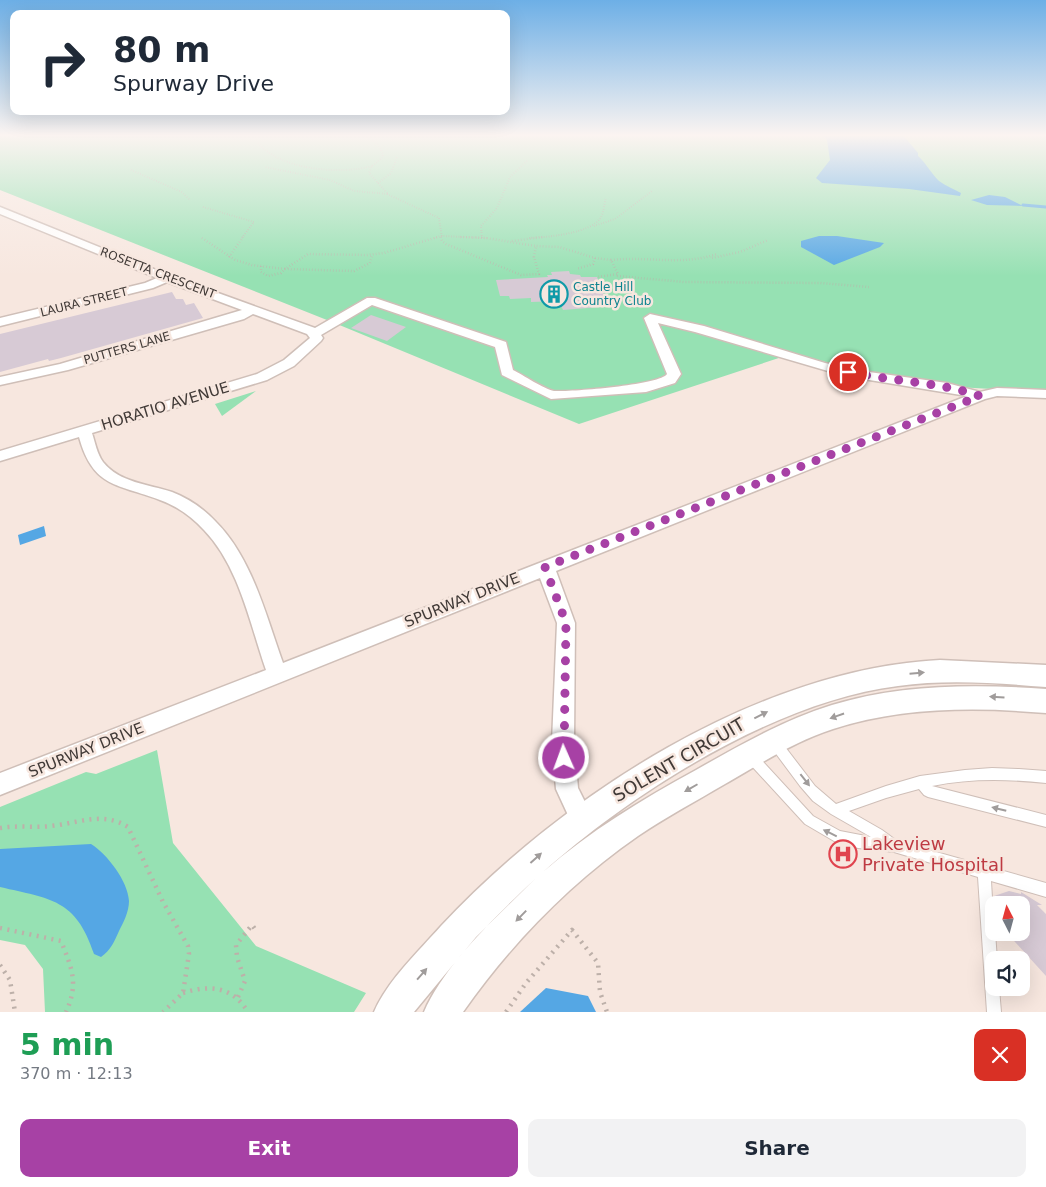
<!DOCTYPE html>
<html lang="en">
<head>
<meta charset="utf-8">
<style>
	body { margin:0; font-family:"DejaVu Sans",sans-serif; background:#f2f2f3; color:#1f2937; height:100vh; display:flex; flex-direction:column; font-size:19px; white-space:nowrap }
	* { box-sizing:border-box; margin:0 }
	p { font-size:16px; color:#747a83 }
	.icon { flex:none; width:28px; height:28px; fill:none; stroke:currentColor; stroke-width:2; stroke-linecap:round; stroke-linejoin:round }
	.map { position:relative; height:1012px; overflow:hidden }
	.panel { display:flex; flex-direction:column; background:#fff; flex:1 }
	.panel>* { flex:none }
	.top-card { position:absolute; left:10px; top:10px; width:500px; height:105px; border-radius:10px; box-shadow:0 5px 20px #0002; background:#fff; color:#1f2937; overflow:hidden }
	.needle { width:32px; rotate:354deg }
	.controls { position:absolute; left:985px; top:896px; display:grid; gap:10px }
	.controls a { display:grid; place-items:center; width:45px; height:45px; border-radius:10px; background:#fff; box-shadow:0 5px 20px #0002; font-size:25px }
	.pin { position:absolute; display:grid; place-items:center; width:42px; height:42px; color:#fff; margin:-21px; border:2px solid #fff; border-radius:50%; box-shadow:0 1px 5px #0007 }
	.me { position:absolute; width:55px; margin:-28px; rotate:358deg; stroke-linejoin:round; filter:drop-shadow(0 0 4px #0008) }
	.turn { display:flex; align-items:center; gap:18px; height:105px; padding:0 20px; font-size:22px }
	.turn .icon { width:65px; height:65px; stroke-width:2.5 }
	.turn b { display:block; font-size:35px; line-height:42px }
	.round { display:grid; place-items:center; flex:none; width:52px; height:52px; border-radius:10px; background:#f2f2f3 }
	.headline { display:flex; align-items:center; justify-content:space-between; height:85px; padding:0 20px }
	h1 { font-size:30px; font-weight:800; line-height:38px; color:#1e9e55 }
	.cta { display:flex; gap:10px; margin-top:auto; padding:10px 20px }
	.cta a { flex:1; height:58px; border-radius:10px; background:#a741a5; color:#fff; font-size:20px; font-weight:800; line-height:58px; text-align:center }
	.cta a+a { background:#f2f2f3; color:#1f2937 }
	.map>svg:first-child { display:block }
</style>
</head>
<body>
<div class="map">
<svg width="1046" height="1012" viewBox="0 0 1046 1012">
	<rect width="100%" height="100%" fill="#f7e7df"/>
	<!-- green -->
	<g fill="#96e1b3">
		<polygon points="0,135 1046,135 1046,392 957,387 884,379 794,353 579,424 337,324 0,190"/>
		<polygon points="256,391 222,416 215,404"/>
		<polygon points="157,750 173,843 256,946 366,993 354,1012 45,1012 43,969 25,945 0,940 0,807 86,772 96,774"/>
	</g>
	<!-- water -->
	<g fill="#55a7e4">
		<path d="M823,135H903L918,153V156C926,163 931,173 939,181C946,186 954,189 961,193L960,196L909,189L822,183L816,178L830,160L827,140Z"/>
		<polygon points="989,195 1005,197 1023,206 987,205 971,200"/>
		<polygon points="819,236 837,236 884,243 880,247 834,265 801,247 801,241"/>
		<polygon points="44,526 46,536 20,545 18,535"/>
		<path d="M91,844C107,854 128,881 129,901C129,912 123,923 119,931C114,942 111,950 101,957L94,954C76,899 51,899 0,887V849Z"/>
		<polygon points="546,988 588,996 596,1012 520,1012"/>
	</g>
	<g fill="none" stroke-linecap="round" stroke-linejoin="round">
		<!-- stream -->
		<polyline stroke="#55a7e4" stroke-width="3" points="1023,205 1046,207"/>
	</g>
	<!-- building -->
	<g fill="#d7cad5">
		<polygon points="569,271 570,274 580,275 581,277 597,277 605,297 596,298 600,307 563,310 559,301 531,302 531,298 510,299 509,296 500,296 496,280 548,277 547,275 552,275 551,272"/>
		<polygon points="172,292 176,299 183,299 186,305 194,303 203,318 61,358 49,361 48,359 0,372 0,334"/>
		<polygon points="371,315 406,327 387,341 351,328"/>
		<polygon points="1009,891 1021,894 1021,892 1042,905 1037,905 1046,914 1046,976 1006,932 1021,932 1021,905 994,905 994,896"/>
	</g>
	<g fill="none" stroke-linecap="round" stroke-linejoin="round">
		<!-- service casing -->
		<g stroke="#cfbfb8" stroke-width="2">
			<path id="service" d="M775,738L779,739L815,786L836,804L886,786L920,776L965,770L992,768L1019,769L1046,771V783C1008,779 970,778 932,786L1046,815V827L928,797L924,795L919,789L886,798L849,811L882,830L897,841L1046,883V897L991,881L994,932H995L997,960H994V988H999L1001,1012H987L978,877L894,852L858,848L834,841L805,824L747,761L745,757L747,753L751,752L755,753L813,816L840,831L871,837L831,814L813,801L800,786L771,747L769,743L771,739Z"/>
		</g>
		<!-- minor casing -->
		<g stroke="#cfbfb8" stroke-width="3">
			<path id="minor" d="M0,207L171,276L315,328L367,298H375L506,342L513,370C523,375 544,389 554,391C570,392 660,385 667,374L644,318L650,314L704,326L825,363L862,371L947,383L980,392L997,388L1046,390V398L997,396L985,399L556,571L575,623L574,742L578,788L594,820L590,828L582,831L574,828L556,789L552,742L557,623L540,578L0,795V773L266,670C250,624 239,566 204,530C192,517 177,506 160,500C118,484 93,488 79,437L0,461V451L257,374L284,360L310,338L307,334L253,314L244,319L68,370L0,385V377L60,364L242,310L167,282L153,288L0,326V318L145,283L157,278L0,214ZM372,305L495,347L502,375L551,399L646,392L675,383L681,374L658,323L695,332L845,376L967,396L283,663C266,616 252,558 216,522C204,509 188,498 172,492C148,484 120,483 103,462C97,454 95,442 92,433L267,380L294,366L321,341L323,338L321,335Z"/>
		</g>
		<!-- tertiary casing -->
		<g stroke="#cfbfb8" stroke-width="3">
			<path id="tertiary" d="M940,660L1046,665V687C997,683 947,679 898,686C776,701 633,792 543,872C590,831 641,800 696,770C740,745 784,720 832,705C901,684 975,684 1046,689V713C975,707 901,707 833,729C795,741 760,764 725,784C696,801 666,817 638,836C570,883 511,944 463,1012H424C443,966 499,913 536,878L476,937L414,1012H374C388,980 418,952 441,926C562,796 758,669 940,660Z"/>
		</g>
		<!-- path-far2 -->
		<g stroke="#bdb0a9" stroke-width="2" stroke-dasharray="0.5 2" stroke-linecap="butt">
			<path d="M357,135C370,138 381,142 383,157L372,166"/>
			<path d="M258,143C281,170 340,175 372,166L369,173L388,194L354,191L330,180L265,167"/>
			<polyline points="131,170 182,192 190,200"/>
			<polyline points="378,183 391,173 397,157"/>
			<polyline points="387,194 439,218 442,238"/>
			<polyline points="203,207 254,222 242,238"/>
			<polyline points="594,226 615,219 652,191"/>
			<polyline points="434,238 441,236 487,238"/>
			<polyline points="482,238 481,226 497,208 510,177 528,160"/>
			<path d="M529,238C547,237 591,234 601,217C604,212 604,204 606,198"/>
		</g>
		<!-- path-far1 -->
		<g stroke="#bdb0a9" stroke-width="2.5" stroke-dasharray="0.5 2.5" stroke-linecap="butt">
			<polyline points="441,237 442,241 446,244 521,275 539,274 534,257 536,246 559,247 595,258 593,264 576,269"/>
			<polyline points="460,237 486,238 536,246"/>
			<polyline points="202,238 235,260 252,265 285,269 308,254 367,255 384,253 438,237"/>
			<polyline points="512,241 543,237"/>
			<polyline points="229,257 243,237"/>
			<polyline points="595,258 611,260 618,274 597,277"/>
			<polyline points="712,258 740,252 768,240"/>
			<path d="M611,260C647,256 682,266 717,254"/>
			<polyline points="261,266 261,272 268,276 281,273 285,269 354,271 370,263 372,255"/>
			<polyline points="617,276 684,282 820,283 869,287"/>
		</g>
		<!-- path -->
		<g stroke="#bdb0a9" stroke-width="4.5" stroke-dasharray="2 5.5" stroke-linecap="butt">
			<path d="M0,828C17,825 34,828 51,826C79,823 103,811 128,827L163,902L188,946L189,954L183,993L163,1012"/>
			<path d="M0,928L61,941C72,969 79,983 66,1012"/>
			<polyline points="0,965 10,980 15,1012"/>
			<path d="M183,993C210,984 233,987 248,1012"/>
			<polyline points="238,997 245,981 237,957 236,945 252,925 255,929"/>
			<polyline points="506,1012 526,983 572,930 598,963 600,992 607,1012"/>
		</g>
		<!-- service -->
		<use href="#service" fill="#fff" fill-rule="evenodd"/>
		<!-- minor -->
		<use href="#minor" fill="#fff" fill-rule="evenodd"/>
		<!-- tertiary -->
		<use href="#tertiary" fill="#fff" fill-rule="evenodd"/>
	</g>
	<!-- one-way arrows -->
	<defs><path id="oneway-solid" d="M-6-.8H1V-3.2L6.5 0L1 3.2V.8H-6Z" transform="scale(1.25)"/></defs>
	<g fill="#a09c9b">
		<use href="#oneway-solid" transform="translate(917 673) rotate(-5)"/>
		<use href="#oneway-solid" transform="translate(997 697) rotate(-177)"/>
		<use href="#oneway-solid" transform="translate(761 715) rotate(-27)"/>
		<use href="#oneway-solid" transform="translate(837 716) rotate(161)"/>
		<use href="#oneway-solid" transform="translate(805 780) rotate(52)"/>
		<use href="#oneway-solid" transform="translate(691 788) rotate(150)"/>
		<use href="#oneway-solid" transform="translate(999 809) rotate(-166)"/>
		<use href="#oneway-solid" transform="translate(830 833) rotate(-154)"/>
		<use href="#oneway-solid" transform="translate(536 858) rotate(-42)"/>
		<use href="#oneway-solid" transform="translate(521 916) rotate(134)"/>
		<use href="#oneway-solid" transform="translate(422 974) rotate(-49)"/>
	</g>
	<!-- sky -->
	<linearGradient id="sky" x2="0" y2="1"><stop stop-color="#6dafe6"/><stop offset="0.49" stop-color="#fbf4f1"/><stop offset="1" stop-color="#fbf4f1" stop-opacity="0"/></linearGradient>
	<rect width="1046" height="276" fill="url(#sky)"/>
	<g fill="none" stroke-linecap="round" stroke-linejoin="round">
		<!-- route -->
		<path stroke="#a741a5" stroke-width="9" stroke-dasharray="0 16.2" d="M564,758L566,623L545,567L980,396C939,382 891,381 848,372"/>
	</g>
	<!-- icons -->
	<defs>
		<g id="building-ring" transform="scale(1.4375)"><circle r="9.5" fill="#f7e7df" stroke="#0f9aa8" stroke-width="1.5"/><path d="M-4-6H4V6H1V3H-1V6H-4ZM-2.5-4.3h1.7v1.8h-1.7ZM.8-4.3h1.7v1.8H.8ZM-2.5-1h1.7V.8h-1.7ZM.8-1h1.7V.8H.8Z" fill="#0f9aa8"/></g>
		<g id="hospital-ring" transform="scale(1.4375)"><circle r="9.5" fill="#f7e7df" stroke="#e0444e" stroke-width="1.5"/><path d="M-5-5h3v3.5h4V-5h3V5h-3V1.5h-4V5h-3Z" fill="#e0444e"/></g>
	</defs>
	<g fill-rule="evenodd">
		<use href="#building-ring" x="554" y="294"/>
		<use href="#hospital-ring" x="843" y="854"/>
	</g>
	<g text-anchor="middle" stroke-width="5" stroke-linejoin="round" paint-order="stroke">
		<!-- far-street labels -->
		<g font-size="12" fill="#413a37" stroke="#f7e7df">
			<text transform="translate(158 273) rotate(21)" y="4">ROSETTA CRESCENT</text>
			<text transform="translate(84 302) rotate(-14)" y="4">LAURA STREET</text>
			<text transform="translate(127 348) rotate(-16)" y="4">PUTTERS LANE</text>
		</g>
		<!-- far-culture labels -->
		<g font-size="12" fill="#0d838f" stroke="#f7e7df" text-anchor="start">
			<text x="573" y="291">Castle Hill<tspan x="573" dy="14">Country Club</tspan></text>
		</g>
		<!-- street labels -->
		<g font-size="15" fill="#413a37" stroke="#f7e7df">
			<text transform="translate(165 406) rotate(-17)" y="5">HORATIO AVENUE</text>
			<text transform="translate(462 600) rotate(-22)" y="5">SPURWAY DRIVE</text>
			<text transform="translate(86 750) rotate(-22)" y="5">SPURWAY DRIVE</text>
		</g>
		<!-- near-street labels -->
		<g font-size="18" fill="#413a37" stroke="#f7e7df">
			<text transform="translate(679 760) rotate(-30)" y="6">SOLENT CIRCUIT</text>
		</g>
		<!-- near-health labels -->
		<g font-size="18" fill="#be3a42" stroke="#f7e7df" text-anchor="start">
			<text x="862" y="850">Lakeview<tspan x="862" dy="21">Private Hospital</tspan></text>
		</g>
	</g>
</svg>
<div class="controls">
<a><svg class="needle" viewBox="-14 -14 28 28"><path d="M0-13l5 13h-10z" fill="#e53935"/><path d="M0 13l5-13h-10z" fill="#747a83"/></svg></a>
<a><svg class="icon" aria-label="sound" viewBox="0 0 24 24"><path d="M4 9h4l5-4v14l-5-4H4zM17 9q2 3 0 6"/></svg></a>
</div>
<div class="pin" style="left:848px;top:372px;background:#d93025"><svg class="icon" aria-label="arrive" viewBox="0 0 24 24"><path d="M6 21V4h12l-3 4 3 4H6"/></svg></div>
<svg class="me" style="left:564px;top:758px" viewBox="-20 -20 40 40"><circle r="17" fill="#a741a5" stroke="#fff" stroke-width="3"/><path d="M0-11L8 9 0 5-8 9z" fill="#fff"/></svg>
<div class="top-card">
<div class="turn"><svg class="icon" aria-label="right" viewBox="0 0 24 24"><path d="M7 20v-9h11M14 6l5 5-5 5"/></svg><div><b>80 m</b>Spurway Drive</div></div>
</div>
</div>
<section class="panel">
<div class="headline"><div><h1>5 min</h1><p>370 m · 12:13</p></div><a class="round" style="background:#d93025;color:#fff"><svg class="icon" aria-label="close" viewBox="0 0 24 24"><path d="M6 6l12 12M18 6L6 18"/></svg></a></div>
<div class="cta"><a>Exit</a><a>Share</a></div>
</section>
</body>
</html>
